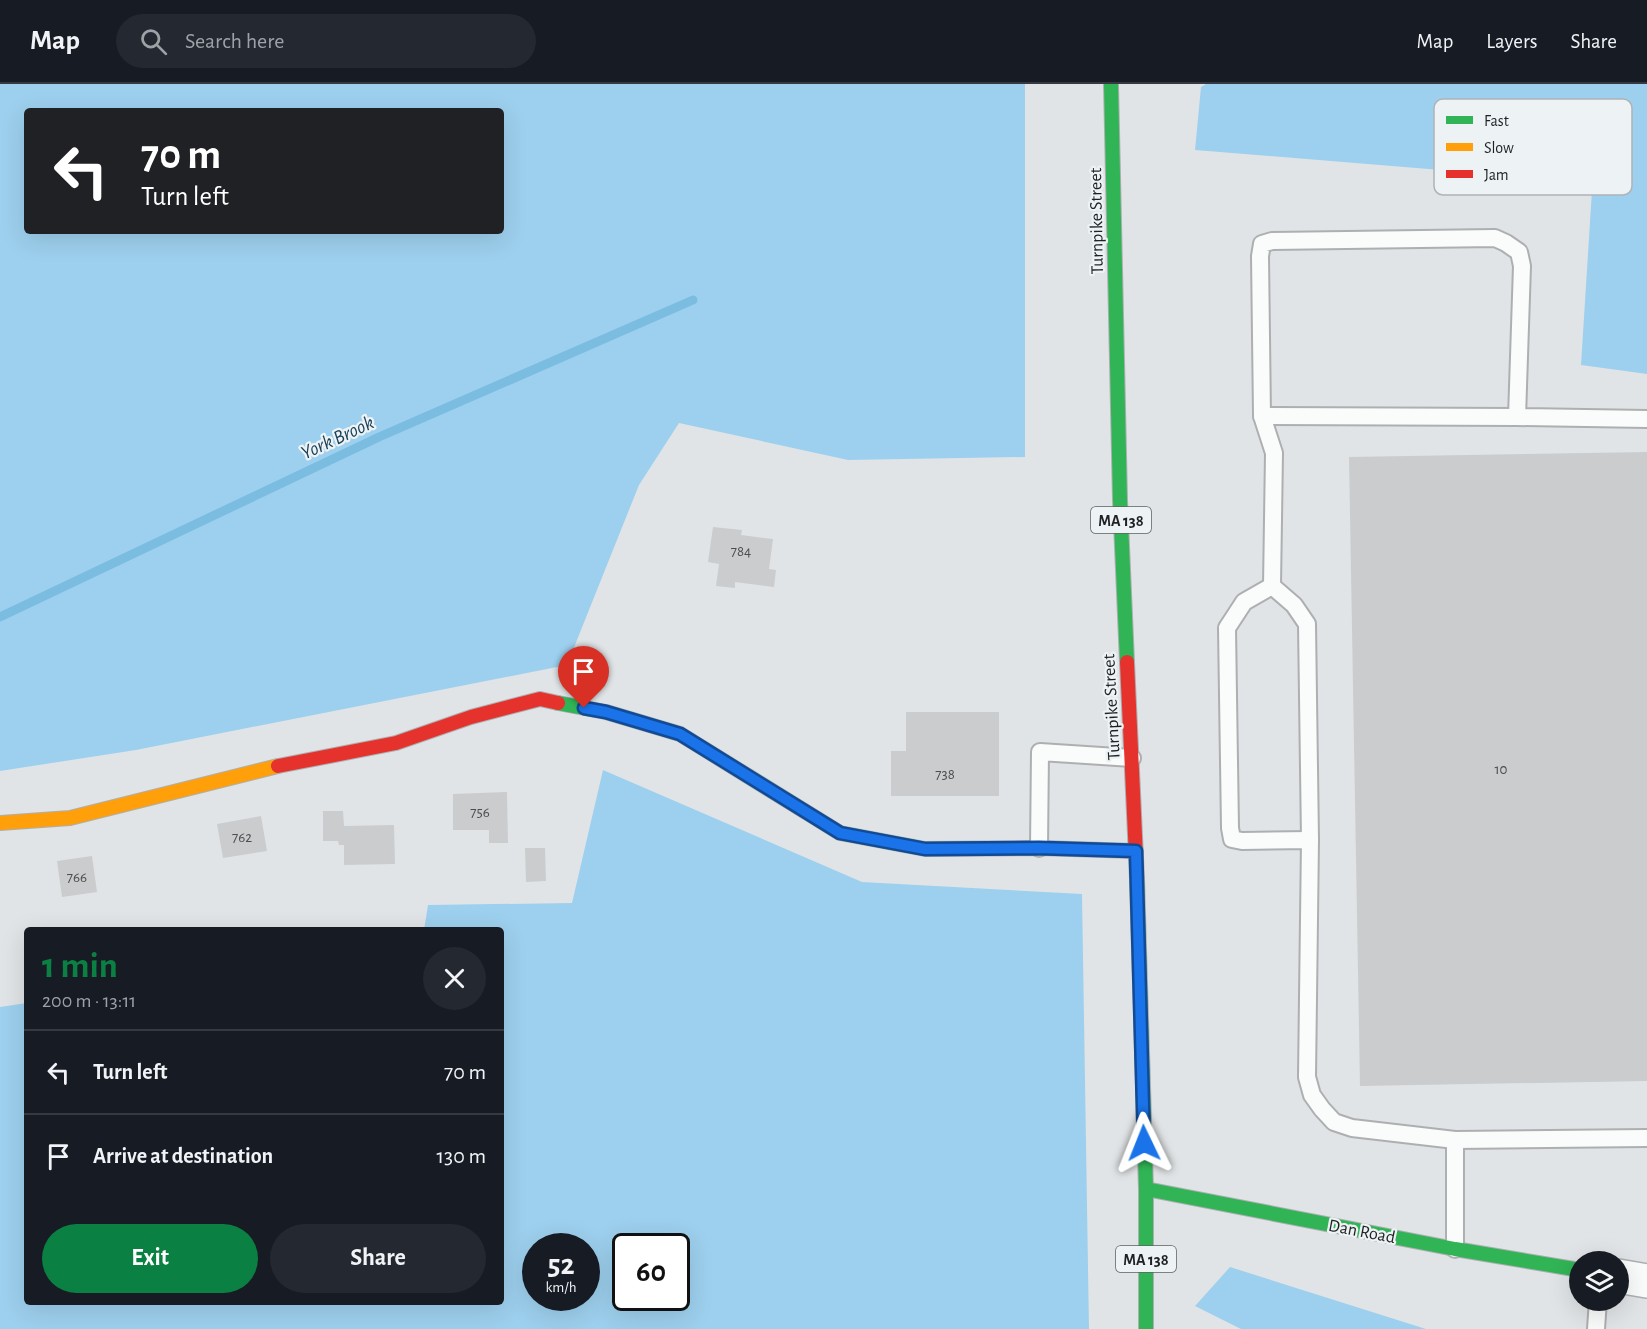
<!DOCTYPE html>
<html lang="en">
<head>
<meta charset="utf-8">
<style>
	body { margin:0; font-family:"Alegreya Sans",sans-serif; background:#242831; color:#f1f3f6; height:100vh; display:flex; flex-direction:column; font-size:22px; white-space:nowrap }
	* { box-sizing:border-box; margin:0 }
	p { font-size:20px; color:#9ea1a6 }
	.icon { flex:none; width:33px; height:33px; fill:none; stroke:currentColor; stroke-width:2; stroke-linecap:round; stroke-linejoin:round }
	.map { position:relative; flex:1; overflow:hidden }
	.drawer { position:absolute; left:24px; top:843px; width:480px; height:378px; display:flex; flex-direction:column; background:#171b24; border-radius:6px; box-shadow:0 6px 24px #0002 }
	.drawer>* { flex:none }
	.guide { position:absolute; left:24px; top:24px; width:480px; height:126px; border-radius:6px; box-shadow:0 6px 24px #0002; background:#202124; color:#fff; overflow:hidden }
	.tools { position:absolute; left:1569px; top:1167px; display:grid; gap:12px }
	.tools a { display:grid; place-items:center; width:60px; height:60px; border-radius:50%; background:#171b24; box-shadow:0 6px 24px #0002; font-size:30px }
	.speed { position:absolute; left:522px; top:1149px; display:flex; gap:12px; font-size:30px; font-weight:700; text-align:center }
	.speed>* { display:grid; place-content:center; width:78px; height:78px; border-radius:50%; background:#171b24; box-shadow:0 6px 24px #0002; line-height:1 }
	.speed small { font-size:15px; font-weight:400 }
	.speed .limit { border:3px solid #111; border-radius:9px; background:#fff; color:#111 }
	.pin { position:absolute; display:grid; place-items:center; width:51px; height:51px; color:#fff; margin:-62px -26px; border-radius:50% 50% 50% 0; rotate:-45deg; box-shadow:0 0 6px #0007 }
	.pin .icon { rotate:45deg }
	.me { position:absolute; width:66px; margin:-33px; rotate:358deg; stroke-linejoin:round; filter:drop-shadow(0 0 4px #0008) }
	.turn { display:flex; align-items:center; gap:21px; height:126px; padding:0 18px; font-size:27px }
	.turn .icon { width:78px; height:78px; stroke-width:2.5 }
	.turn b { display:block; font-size:42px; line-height:51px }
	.round { display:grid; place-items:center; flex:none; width:63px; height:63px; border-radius:32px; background:#242831 }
	.head { display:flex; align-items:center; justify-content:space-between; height:102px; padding:0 18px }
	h1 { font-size:36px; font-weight:600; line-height:45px; color:#0b8043 }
	.cta { display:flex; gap:12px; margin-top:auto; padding:12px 18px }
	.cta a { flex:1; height:69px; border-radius:36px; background:#0b8043; color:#fff; font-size:24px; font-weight:600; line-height:69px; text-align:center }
	.cta a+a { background:#242831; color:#f1f3f6 }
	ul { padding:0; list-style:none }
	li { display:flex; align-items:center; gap:18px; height:84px; padding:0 18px; border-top:2px solid #363941 }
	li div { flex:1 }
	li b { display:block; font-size:22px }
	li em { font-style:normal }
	header { display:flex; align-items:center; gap:36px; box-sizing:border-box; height:84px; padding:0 30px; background:#171b24; border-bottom:2px solid #363941 }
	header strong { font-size:28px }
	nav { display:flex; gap:33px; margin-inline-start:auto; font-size:21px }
	.search { width:420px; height:54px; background:#242831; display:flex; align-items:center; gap:15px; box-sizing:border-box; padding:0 21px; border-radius:33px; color:#9ea1a6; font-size:22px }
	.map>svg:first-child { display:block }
</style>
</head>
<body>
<header>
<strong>Map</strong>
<div class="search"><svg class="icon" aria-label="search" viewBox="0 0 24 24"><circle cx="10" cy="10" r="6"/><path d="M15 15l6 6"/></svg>Search here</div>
<nav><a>Map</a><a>Layers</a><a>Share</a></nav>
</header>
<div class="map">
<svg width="1647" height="1245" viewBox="0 0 1647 1245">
	<rect width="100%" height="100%" fill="#e1e4e6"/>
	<!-- forest -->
	<g fill="#9dd0ee" fill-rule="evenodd">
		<path d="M0,0H1025V373L848,376L679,339L639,401L567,581L136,666L0,687ZM27,27H501V147H27Z"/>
		<polygon points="1206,0 1647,0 1647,290 1581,281 1592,106 1526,93 1195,66 1201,3"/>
		<path d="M603,686L862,798L1082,810L1089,1245H0V923L27,919V1218H501V846H424L428,821L572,819ZM586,1162V1214H536V1162ZM626,1162H676V1214H626Z"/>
		<polygon points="1230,1183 1426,1245 1241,1245 1195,1222"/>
	</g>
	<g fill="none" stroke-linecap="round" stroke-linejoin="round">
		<!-- stream -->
		<polyline stroke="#7bbce1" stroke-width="9" points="0,533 379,353 693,216"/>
	</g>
	<!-- building -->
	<g fill="#caccce">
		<polygon points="1647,368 1647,997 1360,1002 1349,373"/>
		<polygon points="713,443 742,446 741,451 773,455 769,485 776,486 774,503 735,498 735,504 716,502 719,480 708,478"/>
		<polygon points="906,628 999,628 999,712 891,712 891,667 906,667"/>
		<polygon points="507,708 508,759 489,759 489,746 453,746 453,710"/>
		<polygon points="323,727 343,727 344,742 394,741 395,780 344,781 344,761 339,761 338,757 323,757"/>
		<polygon points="261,732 267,767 223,774 217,740"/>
		<polygon points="525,764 545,764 546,797 526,798"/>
		<polygon points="92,772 97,808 62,813 57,777"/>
	</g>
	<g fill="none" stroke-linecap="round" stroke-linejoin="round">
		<!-- lane casing -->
		<g stroke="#adafb1" stroke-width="20">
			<g id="lane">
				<polyline points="1262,332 1517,333"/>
				<polyline points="1647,335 1517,333 1522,182 1519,168 1506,159 1495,154 1272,157 1262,160 1260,172 1262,332 1274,369 1272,502 1244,518 1227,544 1230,744 1232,755 1242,757 1310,756 1307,993 1312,1011 1322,1025 1334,1038 1352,1044 1455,1056 1647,1054"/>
				<polyline points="1272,502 1294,521 1307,540 1310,756"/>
				<polyline points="1039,764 1040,668 1132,674"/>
				<polyline points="1455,1165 1455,1056"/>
				<polyline points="1596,1245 1598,1216"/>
			</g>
		</g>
		<!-- street casing -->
		<g stroke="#adafb1" stroke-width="36">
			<polyline id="street" points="1618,1192 1647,1197"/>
		</g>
		<!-- fast casing -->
		<g stroke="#adafb1" stroke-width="16">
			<g id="fast">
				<polyline points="1111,0 1120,416 1127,578"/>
				<polyline points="558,619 606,628 680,650 840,749 925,765 1039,764 1136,767"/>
				<polyline points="1137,795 1146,1105 1146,1245"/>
				<polyline points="1146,1105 1455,1165 1580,1186"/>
			</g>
		</g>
		<!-- slow casing -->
		<g stroke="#adafb1" stroke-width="16">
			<polyline id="slow" points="0,739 70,734 278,682"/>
		</g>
		<!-- jam casing -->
		<g stroke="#adafb1" stroke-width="16">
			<g id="jam">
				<polyline points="1127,578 1137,795"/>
				<polyline points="278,682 396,659 471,633 540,615 558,619"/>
			</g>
		</g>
		<!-- lane -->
		<use href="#lane" stroke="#fafbfb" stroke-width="16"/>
		<!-- street -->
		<use href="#street" stroke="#fafbfb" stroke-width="33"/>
		<!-- fast -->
		<use href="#fast" stroke="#30b455" stroke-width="14"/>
		<!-- slow -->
		<use href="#slow" stroke="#ff9f0a" stroke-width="14"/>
		<!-- jam -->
		<use href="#jam" stroke="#e5322d" stroke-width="14"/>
	</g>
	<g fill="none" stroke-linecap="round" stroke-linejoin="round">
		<!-- route casing -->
		<g stroke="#114b97" stroke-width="15">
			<polyline id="route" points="584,624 606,628 680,650 840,749 925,765 1039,764 1136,767 1144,1059"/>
		</g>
		<!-- route -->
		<use href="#route" stroke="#1a73e8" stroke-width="10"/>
	</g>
	<g text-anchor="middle" stroke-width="4.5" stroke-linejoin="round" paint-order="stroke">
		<!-- number labels -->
		<g font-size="15" fill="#4b4d4e">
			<text x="741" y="472">784</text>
			<text x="1501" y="690">10</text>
			<text x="945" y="695">738</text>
			<text x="480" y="733">756</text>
			<text x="242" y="758">762</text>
			<text x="77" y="798">766</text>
		</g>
		<!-- shield labels -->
		<g fill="#edf2f5" stroke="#5d6061" stroke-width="1.5">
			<rect x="1091" y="423" width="60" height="26" rx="4.5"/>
			<rect x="1116" y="1162" width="60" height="26" rx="4.5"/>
		</g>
		<g font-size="16" font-weight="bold" fill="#1f2122">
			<text x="1121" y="442">MA 138</text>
			<text x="1146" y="1181">MA 138</text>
		</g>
		<!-- street labels -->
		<g font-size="18" fill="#1f2122" stroke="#edf2f5">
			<text transform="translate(1096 137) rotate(-91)" y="6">Turnpike Street</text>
			<text transform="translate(1111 623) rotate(-93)" y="6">Turnpike Street</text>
			<text transform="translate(1362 1147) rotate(11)" y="6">Dan Road</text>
		</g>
		<!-- water labels -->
		<g font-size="20" font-style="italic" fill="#1a4157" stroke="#edf2f5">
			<text transform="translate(337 353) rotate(-25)" y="7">York Brook</text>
		</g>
	</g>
	<!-- legend -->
	<rect x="1434" y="15" width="198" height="96" rx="9" fill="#edf2f5" stroke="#afb3b6" stroke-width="1.5"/>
	<rect x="1446" y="32" width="27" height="8" fill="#30b455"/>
	<rect x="1446" y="59" width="27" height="8" fill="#ff9f0a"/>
	<rect x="1446" y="86" width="27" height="8" fill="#e5322d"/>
	<g font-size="16" fill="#1f2122">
		<text x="1484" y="42">Fast</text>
		<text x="1484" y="69">Slow</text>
		<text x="1484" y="96">Jam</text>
	</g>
</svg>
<div class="tools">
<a><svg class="icon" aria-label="layers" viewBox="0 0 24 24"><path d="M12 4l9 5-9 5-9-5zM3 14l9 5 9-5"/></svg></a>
</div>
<div class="speed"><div>52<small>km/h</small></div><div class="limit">60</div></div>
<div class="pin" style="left:584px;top:624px;background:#d93025"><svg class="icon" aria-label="arrive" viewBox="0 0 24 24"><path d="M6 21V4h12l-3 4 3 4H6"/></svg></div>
<svg class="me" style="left:1144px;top:1059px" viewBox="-20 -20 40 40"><path d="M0-17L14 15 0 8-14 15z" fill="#1a73e8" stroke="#fff" stroke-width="4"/></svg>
<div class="guide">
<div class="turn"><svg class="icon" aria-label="left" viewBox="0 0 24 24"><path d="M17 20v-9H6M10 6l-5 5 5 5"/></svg><div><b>70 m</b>Turn left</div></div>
</div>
<section class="drawer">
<div class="head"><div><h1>1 min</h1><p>200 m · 13:11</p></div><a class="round"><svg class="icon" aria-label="close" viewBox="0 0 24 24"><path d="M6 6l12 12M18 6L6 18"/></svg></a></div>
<ul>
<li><svg class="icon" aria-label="left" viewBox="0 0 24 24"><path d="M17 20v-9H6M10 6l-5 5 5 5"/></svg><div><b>Turn left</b></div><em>70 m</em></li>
<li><svg class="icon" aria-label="arrive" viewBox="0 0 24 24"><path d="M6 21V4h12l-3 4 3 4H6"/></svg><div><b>Arrive at destination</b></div><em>130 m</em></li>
</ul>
<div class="cta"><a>Exit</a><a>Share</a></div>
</section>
</div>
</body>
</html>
